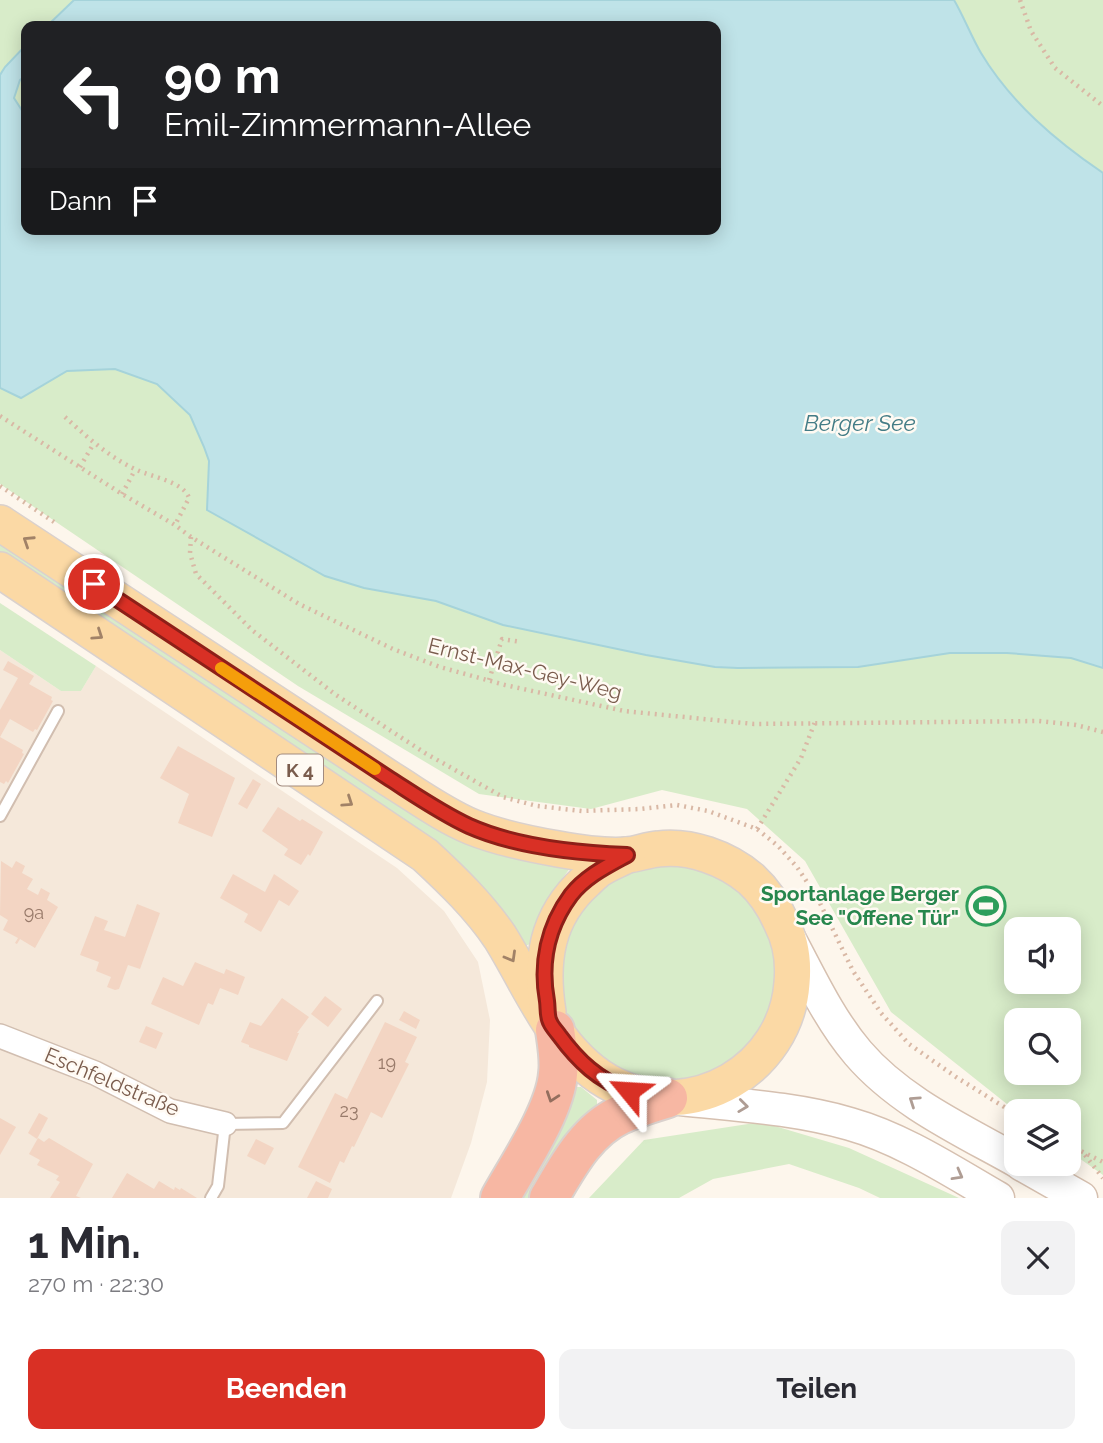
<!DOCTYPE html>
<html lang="de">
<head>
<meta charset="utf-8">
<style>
	body { margin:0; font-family:Raleway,sans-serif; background:#f2f2f3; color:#2b2b33; height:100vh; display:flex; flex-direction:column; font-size:26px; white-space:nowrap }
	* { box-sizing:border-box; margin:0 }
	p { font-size:23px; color:#7c7c81 }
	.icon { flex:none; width:38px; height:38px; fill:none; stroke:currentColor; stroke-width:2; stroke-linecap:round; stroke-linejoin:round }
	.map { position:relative; height:1198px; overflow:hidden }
	.drawer { display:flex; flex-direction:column; background:#fff; flex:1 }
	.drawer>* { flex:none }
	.banner { position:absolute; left:21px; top:21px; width:700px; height:214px; border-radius:14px; box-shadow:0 4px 18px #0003; background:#202124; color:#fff; overflow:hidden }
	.fabs { position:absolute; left:1004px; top:917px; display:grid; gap:14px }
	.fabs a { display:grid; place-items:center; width:77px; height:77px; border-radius:14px; background:#fff; box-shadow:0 4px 18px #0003; font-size:35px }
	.pin { position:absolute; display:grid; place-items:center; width:60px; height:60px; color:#fff; margin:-30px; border:4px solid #fff; border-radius:50%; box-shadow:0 2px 7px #0007 }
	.me { position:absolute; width:77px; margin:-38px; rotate:297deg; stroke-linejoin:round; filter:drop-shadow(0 0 5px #0008) }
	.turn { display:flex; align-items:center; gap:24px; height:147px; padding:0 28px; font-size:32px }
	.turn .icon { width:91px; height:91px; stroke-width:2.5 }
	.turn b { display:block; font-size:49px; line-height:60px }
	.then { display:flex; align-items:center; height:66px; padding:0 28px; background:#0003; gap:14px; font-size:26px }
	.round { display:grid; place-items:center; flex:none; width:74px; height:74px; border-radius:14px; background:#f2f2f3 }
	.overview { display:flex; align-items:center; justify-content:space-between; height:119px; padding:0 28px }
	h1 { font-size:42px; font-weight:700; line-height:52px }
	.cta { display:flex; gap:14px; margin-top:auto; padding:14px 28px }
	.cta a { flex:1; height:80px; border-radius:14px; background:#d93025; color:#fff; font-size:28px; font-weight:700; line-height:80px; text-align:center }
	.cta a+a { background:#f2f2f3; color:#2b2b33 }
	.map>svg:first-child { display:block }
</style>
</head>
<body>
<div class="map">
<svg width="1103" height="1198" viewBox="0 0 1103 1198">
	<rect width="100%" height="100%" fill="#fdf6ec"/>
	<!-- residential -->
	<polygon fill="#f5e8da" points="0,650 61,691 81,691 96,666 397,868 444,911 478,962 490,1020 487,1082 471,1143 451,1198 0,1198"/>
	<!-- green -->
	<g fill="#d8ecc9" fill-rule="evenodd">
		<path d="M0,0H1103V1175L1069,1151V1111L1017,1112L891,1012L805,861L747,809L662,790L591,809L479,794L298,686L0,484ZM26,26H716V229H26ZM1017,929H1069V982H1017ZM1017,1020H1069V1073H1017Z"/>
		<polygon points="0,542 571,867 558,884 542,910 530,944 525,946 483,888 458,862 0,556"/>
		<polygon points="0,603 96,666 81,691 61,691 0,650"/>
		<circle cx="668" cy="974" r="112"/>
		<path d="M575,1087H581L597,1100V1106C570,1120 545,1172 530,1198H515Z"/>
		<polygon points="761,1122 849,1148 959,1198 880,1198 859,1188 789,1164 713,1179 679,1198 589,1198 644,1140"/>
	</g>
	<!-- water -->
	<path fill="#bfe3e8" stroke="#a5d3da" stroke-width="2" d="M74,0H954C964,17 971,36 981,53C1011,103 1056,141 1103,173V668L1071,658L1007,653H950L858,667L738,668L715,667L646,655L503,625L436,601L364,588L325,576L207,510L209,461L204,447L190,415L157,384L115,369L67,371L21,398L0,388V75L5,67L26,45V76L20,80L14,98L23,112H26V229H716V26H47Z"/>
	<!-- building -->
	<g fill="#f3d5c3">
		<polygon points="8,661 34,676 29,684 52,697 51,700 53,701 37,730 35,729 33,732 10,719 0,737 23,750 22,753 24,754 8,783 6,781 4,784 0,782 0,710 18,678 3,670"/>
		<polygon points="178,746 235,778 212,837 178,823 189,794 160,778"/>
		<polygon points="253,779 261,784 247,809 238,804"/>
		<polygon points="278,807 300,821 302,819 323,832 310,856 308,854 301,865 284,855 288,849 262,831"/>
		<polygon points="1,861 12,868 16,861 25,866 22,873 33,879 27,889 38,895 41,888 50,893 47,900 58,907 35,948 20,939 17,944 15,943 18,938 3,930 8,920 0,915"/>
		<polygon points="233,874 265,892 274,874 299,891 289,906 279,900 261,932 244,922 248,914 220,898"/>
		<polygon points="137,904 160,913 140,969 128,965 119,989 115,990 107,987 111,977 96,971 99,962 80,955 95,916 108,921 104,930 125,937"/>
		<polygon points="195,962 224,974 226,969 245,977 238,995 220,988 213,1005 208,1003 199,1025 151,1004 163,977 183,986"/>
		<polygon points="325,996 342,1009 328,1027 311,1014"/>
		<polygon points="282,998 309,1017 297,1033 299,1033 287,1061 249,1047 249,1045 241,1042 250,1022 261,1026"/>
		<polygon points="404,1011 420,1020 416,1029 399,1020"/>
		<polygon points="385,1022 417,1037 405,1062 409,1064 382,1118 371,1112 354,1147 352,1146 344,1163 340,1161 330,1183 298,1167 335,1093 347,1099"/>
		<polygon points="146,1026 163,1033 156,1049 139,1042"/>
		<polygon points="39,1113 48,1118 37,1139 28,1133"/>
		<polygon points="0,1118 16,1127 0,1155"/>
		<polygon points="38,1138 44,1142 49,1138 93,1164 76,1196 81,1198 50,1198 60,1182 56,1180 59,1176 37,1165 40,1160 29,1154"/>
		<polygon points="256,1139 274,1148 265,1165 247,1156"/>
		<polygon points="127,1173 154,1189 159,1181 174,1190 175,1187 180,1190 181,1188 197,1198 112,1198"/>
		<polygon points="316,1181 332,1189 328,1198 307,1198"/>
	</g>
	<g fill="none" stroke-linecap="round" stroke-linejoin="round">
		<!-- lane casing -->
		<g stroke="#d1beb0" stroke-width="14">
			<g id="lane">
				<polyline points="0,816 58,711"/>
				<polyline points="211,1198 218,1186 225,1124 283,1123 377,1001"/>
			</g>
		</g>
		<!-- street casing -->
		<g stroke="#d1beb0" stroke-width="26">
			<polyline id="street" points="0,1036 95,1073 170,1111 225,1124"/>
		</g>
		<!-- secondary casing -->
		<g stroke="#d6c0b0" stroke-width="35">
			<g id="secondary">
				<path d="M789,938C810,977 829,1019 858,1053C900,1102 962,1130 1017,1161"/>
				<path d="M681,1099C737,1105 795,1108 850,1124C903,1139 951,1171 998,1198"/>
				<polyline points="1021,1164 1081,1198"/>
			</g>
		</g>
		<!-- primary casing -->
		<g stroke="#dad1cd" stroke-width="38">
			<g id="primary">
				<path d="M0,523L390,779C416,795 443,815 472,827C499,838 529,844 558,849C580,853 604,857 627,855C637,854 647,850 658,849C690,845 726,858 751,879C764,891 774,906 781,922C791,941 794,962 792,983C786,1069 693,1124 614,1085C557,1057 532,988 500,937C479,906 452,880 425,855L0,570"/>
				<path d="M548,1012C540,961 546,917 586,881C590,877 594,873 598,870C607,864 618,860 627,855"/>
			</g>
		</g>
		<!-- highway casing -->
		<g stroke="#dad1cd" stroke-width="42">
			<g id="highway">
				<path d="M500,1198C519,1164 555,1111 558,1074C560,1060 557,1044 555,1030"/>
				<path d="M549,1198C568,1166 586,1131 620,1115C635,1108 652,1103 668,1098"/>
			</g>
		</g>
		<!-- path -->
		<g stroke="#d9b8a5" stroke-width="4.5" stroke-dasharray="2 5" stroke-linecap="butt">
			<polyline points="1020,0 1031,31 1055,68 1103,106"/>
			<polyline points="0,416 122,494 175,525 191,537 299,604 393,649 440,667 505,685 624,711 754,724 1039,721 1076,725 1103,732"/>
			<path d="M65,417C87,437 110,458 137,470C152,477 184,482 189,498L175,525"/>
			<polyline points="80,467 94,443"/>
			<polyline points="0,486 54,522"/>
			<polyline points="122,494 135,470"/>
			<polyline points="191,537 190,553 196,574 252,630 336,695 425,753 503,797 537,806 582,811 640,809 677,805 708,811 757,829 778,846 797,867 817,897 853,971 881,1013 909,1044 956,1077 1017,1115"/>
			<polyline points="489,680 502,639 521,642"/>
			<polyline points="757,829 801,758 815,722"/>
			<polyline points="1069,1145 1103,1162"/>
			<polyline points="1085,1155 1103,1178"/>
		</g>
		<!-- lane -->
		<use href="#lane" stroke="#fff" stroke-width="10"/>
		<!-- street -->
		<use href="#street" stroke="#fff" stroke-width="23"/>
		<!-- secondary -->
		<use href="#secondary" stroke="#fff" stroke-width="32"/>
		<!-- primary -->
		<use href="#primary" stroke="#fbd9a5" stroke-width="35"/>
		<!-- highway -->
		<use href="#highway" stroke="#f7b7a3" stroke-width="38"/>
	</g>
	<!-- one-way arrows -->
	<defs><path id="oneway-chevron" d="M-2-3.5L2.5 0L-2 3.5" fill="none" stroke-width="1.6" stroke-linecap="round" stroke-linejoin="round" transform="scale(1.75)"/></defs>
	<g stroke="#a18267">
		<use href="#oneway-chevron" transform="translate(28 541) rotate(-147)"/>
		<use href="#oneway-chevron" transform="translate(98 635) rotate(34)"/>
		<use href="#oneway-chevron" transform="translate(348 802) rotate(34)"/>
		<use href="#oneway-chevron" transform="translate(511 957) rotate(60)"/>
	</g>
	<use stroke="#936e5e" href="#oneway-chevron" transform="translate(552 1097) rotate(109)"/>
	<g stroke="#af9d94">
		<use href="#oneway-chevron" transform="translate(914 1101) rotate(-146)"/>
		<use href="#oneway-chevron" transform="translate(743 1106) rotate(7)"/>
		<use href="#oneway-chevron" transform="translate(958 1175) rotate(29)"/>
	</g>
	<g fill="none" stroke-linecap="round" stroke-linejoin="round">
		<!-- route casing -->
		<g stroke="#8d1f18" stroke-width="18">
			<path id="route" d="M94,584L390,779C415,795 441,813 469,826C516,847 576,853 627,855C607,866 586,876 571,895C548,926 540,963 547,1001C548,1008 547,1017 550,1022C552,1027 557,1032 559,1035C578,1061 599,1081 629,1091"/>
		</g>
		<!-- route -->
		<use href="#route" stroke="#d93025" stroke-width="12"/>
		<!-- slow -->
		<polyline stroke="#f59e0b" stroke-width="12" points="221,668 375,769"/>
	</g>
	<!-- icons -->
	<defs>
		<g id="stadium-ring" transform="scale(2.0125)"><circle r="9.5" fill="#fffaf3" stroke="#2e9e5b" stroke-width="1.5"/><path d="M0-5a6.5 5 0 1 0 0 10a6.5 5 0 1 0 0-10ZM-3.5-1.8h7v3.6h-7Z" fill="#2e9e5b"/></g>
	</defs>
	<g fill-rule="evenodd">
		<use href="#stadium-ring" x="986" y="906"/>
	</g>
	<g text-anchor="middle" stroke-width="5" stroke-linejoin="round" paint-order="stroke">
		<!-- number labels -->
		<g font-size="18" fill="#987a6a">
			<text x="34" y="919">9a</text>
			<text x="387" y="1069">19</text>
			<text x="349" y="1117">23</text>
		</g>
		<!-- shield labels -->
		<rect fill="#fffaf3" stroke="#a28b7f" stroke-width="2" x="277" y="754.5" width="46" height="31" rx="5"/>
		<g font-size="19" font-weight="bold" fill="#7a5c4d">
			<text x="300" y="777">K 4</text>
		</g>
		<!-- street labels -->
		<g font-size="21" fill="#7a5c4d" stroke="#fffaf3">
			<text transform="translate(525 669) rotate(14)" y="7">Ernst-Max-Gey-Weg</text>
			<text transform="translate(112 1082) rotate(23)" y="7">Eschfeldstraße</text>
		</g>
		<!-- leisure labels -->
		<g font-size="21" font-weight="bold" fill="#27864d" stroke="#fffaf3" text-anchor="end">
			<text x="959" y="901">Sportanlage Berger<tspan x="959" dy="24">See "Offene Tür"</tspan></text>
		</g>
		<!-- water labels -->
		<g font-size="23" font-style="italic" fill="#437c86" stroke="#fffaf3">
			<text x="860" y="431">Berger See</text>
		</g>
	</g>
</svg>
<div class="fabs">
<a><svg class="icon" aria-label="sound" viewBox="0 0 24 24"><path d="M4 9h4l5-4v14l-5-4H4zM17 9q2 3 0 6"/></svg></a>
<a><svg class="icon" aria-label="search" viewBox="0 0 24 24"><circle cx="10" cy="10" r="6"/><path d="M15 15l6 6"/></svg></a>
<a><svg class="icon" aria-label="layers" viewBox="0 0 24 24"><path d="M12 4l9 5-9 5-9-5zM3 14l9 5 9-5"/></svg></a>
</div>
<div class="pin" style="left:94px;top:584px;background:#d93025"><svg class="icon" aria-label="arrive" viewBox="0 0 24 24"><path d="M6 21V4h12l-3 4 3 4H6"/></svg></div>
<svg class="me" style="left:629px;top:1091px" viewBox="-20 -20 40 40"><path d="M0-17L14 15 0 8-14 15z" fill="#d93025" stroke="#fff" stroke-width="4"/></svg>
<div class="banner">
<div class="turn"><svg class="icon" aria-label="left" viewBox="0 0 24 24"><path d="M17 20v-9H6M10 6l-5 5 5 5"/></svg><div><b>90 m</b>Emil-Zimmermann-Allee</div></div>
<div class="then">Dann<svg class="icon" aria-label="arrive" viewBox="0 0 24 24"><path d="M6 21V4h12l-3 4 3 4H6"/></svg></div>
</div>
</div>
<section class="drawer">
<div class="overview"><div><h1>1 Min.</h1><p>270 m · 22:30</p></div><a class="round"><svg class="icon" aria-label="close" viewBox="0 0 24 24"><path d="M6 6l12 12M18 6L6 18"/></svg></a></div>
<div class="cta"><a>Beenden</a><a>Teilen</a></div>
</section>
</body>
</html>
